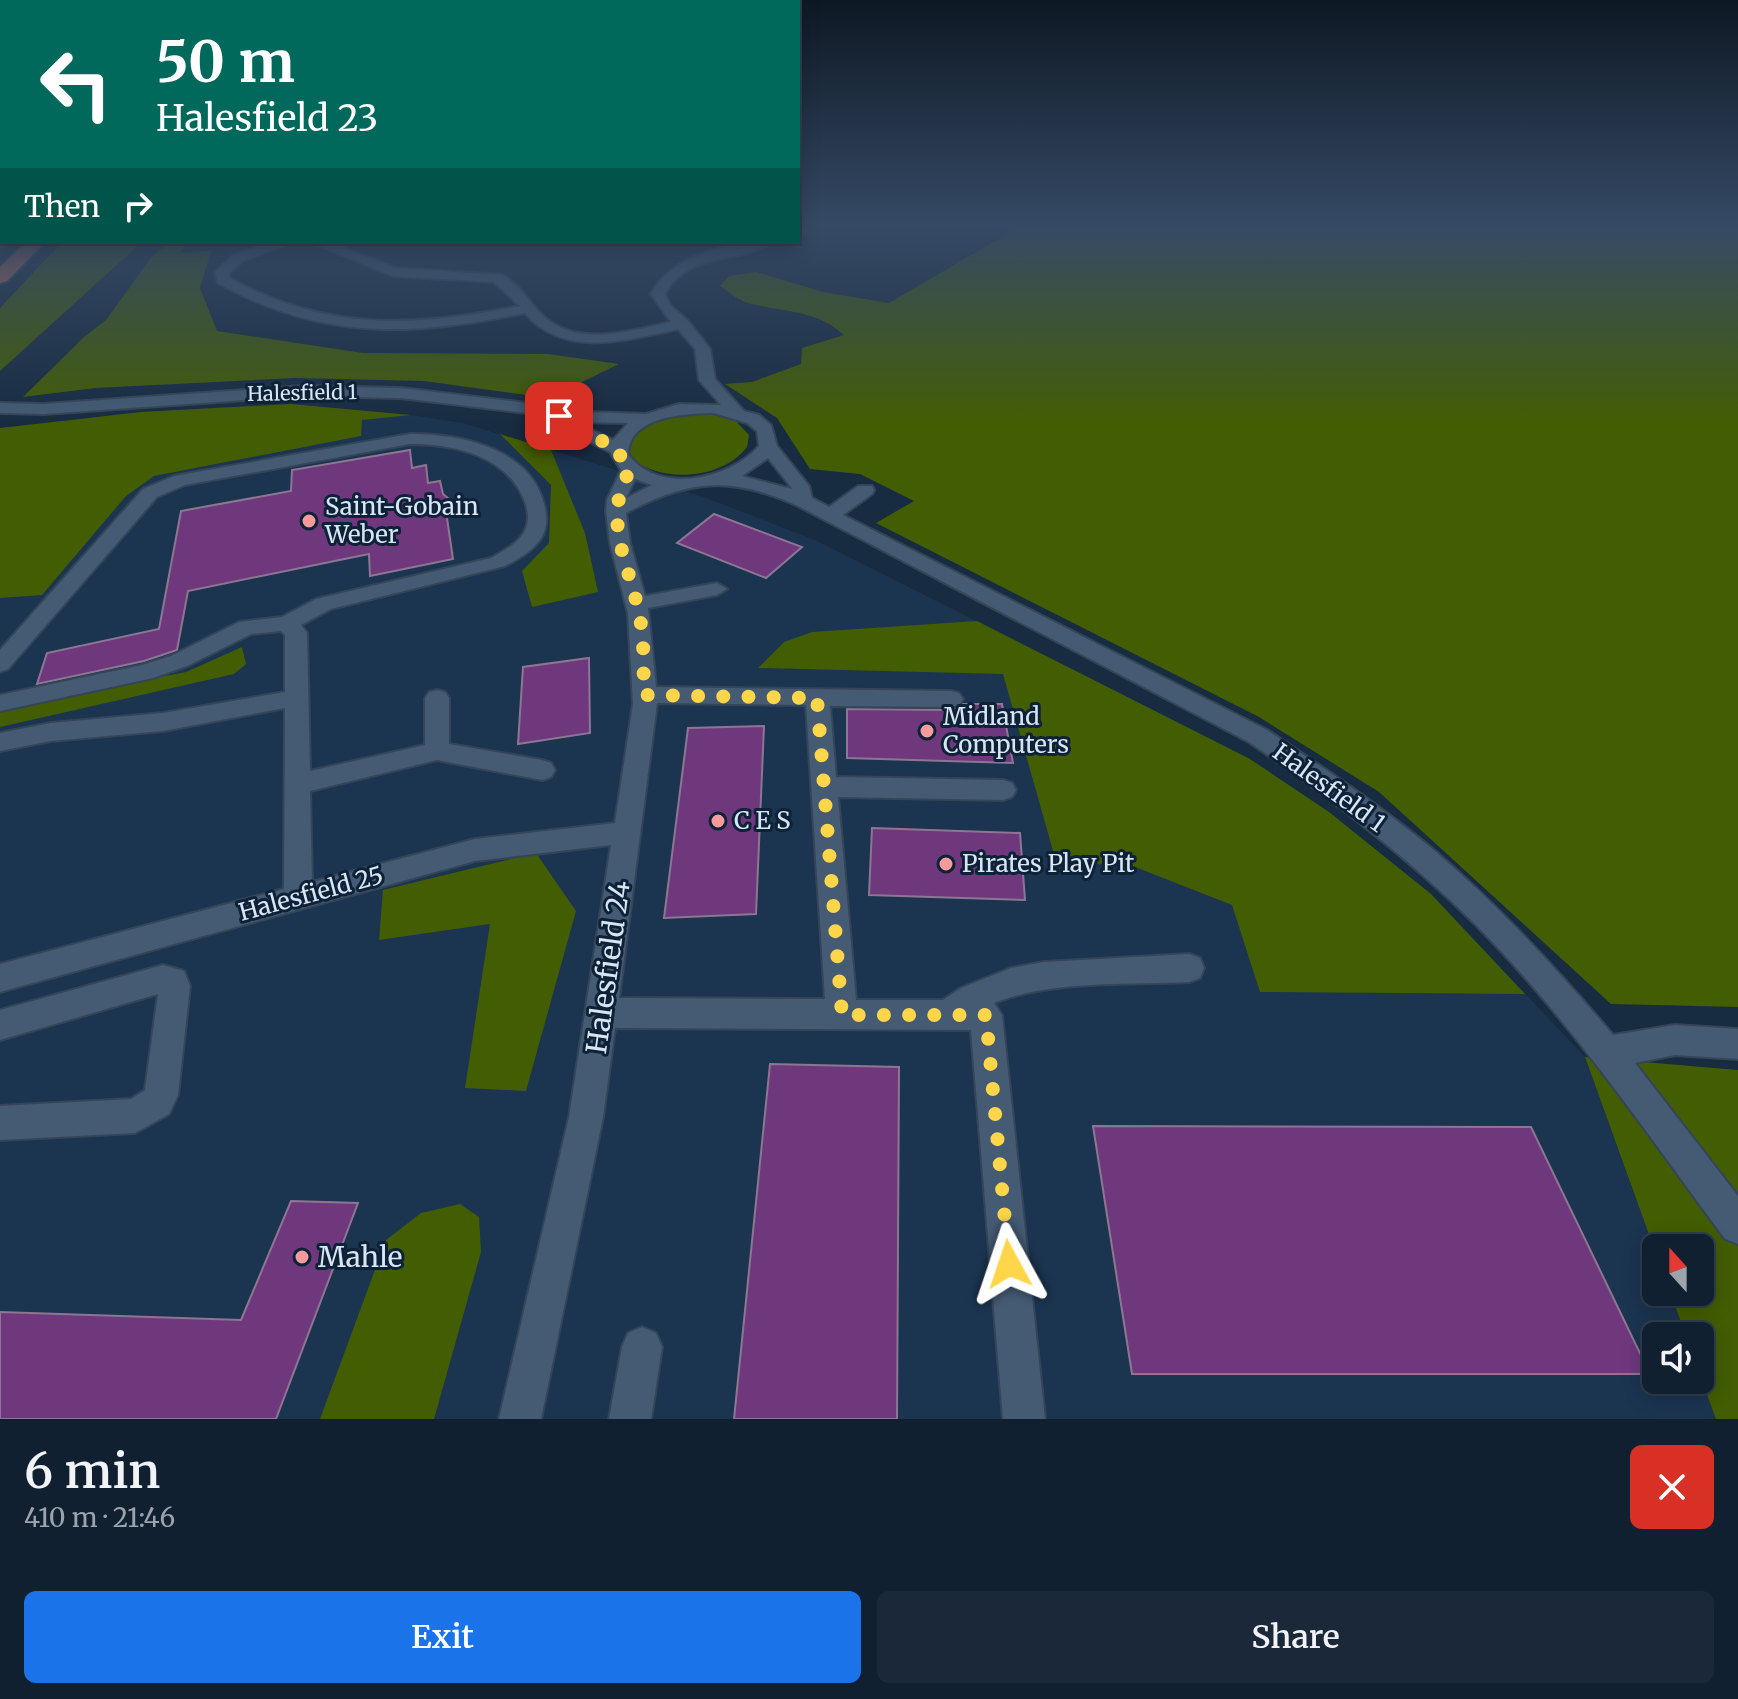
<!DOCTYPE html>
<html lang="en">
<head>
<meta charset="utf-8">
<style>
	body { margin:0; font-family:Merriweather,serif; background:#1a2839; color:#f1f3f6; height:100vh; display:flex; flex-direction:column; font-size:30px; white-space:nowrap }
	* { box-sizing:border-box; margin:0 }
	p { font-size:26px; color:#9ca3ab }
	.icon { flex:none; width:44px; height:44px; fill:none; stroke:currentColor; stroke-width:2; stroke-linecap:round; stroke-linejoin:round }
	.map { position:relative; height:1419px; overflow:hidden }
	.details { display:flex; flex-direction:column; background:#112031; flex:1 }
	.details>* { flex:none }
	.hud { position:absolute; left:0px; top:0px; width:800px; height:244px; box-shadow:0 4px 20px #0003,0 0 0 2px #303e4d; background:#00695c; color:#fff; overflow:hidden }
	.needle { width:52px; rotate:339deg }
	.tools { position:absolute; left:1642px; top:1234px; display:grid; gap:16px }
	.tools a { display:grid; place-items:center; width:72px; height:72px; border-radius:12px; background:#112031; box-shadow:0 4px 20px #0003,0 0 0 2px #303e4d; font-size:40px }
	.pin { position:absolute; display:grid; place-items:center; width:68px; height:68px; color:#fff; margin:-34px; border-radius:16px; box-shadow:0 4px 12px #0006 }
	.me { position:absolute; width:88px; margin:-44px; rotate:355deg; stroke-linejoin:round; filter:drop-shadow(0 0 6px #0008) }
	.turn { display:flex; align-items:center; gap:28px; height:168px; padding:0 24px; font-size:36px }
	.turn .icon { width:104px; height:104px; stroke-width:2.5 }
	.turn b { display:block; font-size:56px; line-height:68px }
	.then { display:flex; align-items:center; height:76px; padding:0 24px; background:#0003; gap:16px; font-size:30px }
	.round { display:grid; place-items:center; flex:none; width:84px; height:84px; border-radius:12px; background:#1a2839 }
	.overview { display:flex; align-items:center; justify-content:space-between; height:136px; padding:0 24px }
	h1 { font-size:48px; font-weight:600; line-height:60px }
	.primary-button { display:flex; gap:16px; margin-top:auto; padding:16px 24px }
	.primary-button a { flex:1; height:92px; border-radius:12px; background:#1a73e8; color:#fff; font-size:32px; font-weight:600; line-height:92px; text-align:center }
	.primary-button a+a { background:#1a2839; color:#f1f3f6 }
	.map>svg:first-child { display:block }
</style>
</head>
<body>
<div class="map">
<svg width="1738" height="1419" viewBox="0 0 1738 1419">
	<rect width="100%" height="100%" fill="#172b41"/>
	<!-- built -->
	<polygon fill="#1b3450" points="291,404 411,415 463,423 704,497 815,540 1050,658 1250,759 1329,812 1431,894 1585,1057 1656,1254 1656,1292 1670,1292 1686,1336 1656,1336 1656,1380 1700,1380 1700,1376 1716,1419 0,1419 0,436 141,412"/>
	<!-- green -->
	<g fill="#435d02">
		<path d="M1019,227H1738V1007L1611,1004L1379,792L1259,717L876,523L914,501L860,474L810,469L777,418L725,384L752,382L801,364L802,348L844,335C816,309 782,312 748,303C738,300 729,292 720,286L729,276L756,272L823,292L889,303Z"/>
		<polygon points="62,242 142,242 0,371 0,308"/>
		<polygon points="168,242 188,242 179,253 211,251 200,288 217,331 363,353 548,354 619,364 549,398 424,381 295,378 95,388 23,397 84,337 106,320 150,259"/>
		<polygon points="291,404 411,415 362,420 361,436 154,476 126,496 42,595 0,598 0,428 141,412"/>
		<path d="M704,412L734,419L749,435L747,447C721,481 657,484 627,455L629,437L658,417Z"/>
		<polygon points="500,434 551,450 585,533 598,592 532,607 522,571 549,543 551,485"/>
		<polygon points="977,621 1250,759 1329,812 1431,894 1525,994 1260,992 1232,905 1125,863 1057,865 1003,674 758,668 784,642 812,632"/>
		<polygon points="242,647 246,664 234,674 0,727 0,707 186,672"/>
		<polygon points="536,853 576,911 526,1091 465,1088 490,924 379,940 383,890"/>
		<polygon points="1585,1057 1738,1070 1738,1419 1716,1419 1700,1376 1700,1336 1686,1336 1670,1292 1700,1292 1700,1248 1656,1248 1656,1254"/>
		<polygon points="460,1204 479,1217 481,1252 434,1419 320,1419 386,1240 421,1213"/>
	</g>
	<!-- building -->
	<g fill="#6f387d" stroke="#8d7692" stroke-width="2">
		<polygon points="410,450 412,468 426,465 428,483 440,481 443,494 454,503 451,514 447,518 453,559 370,576 369,554 188,591 177,650 144,661 37,684 47,653 159,629 181,511 291,491 292,470"/>
		<polygon points="714,514 802,547 766,578 677,543"/>
		<polygon points="589,658 590,733 518,744 523,667"/>
		<polygon points="963,704 1002,704 1013,763 847,758 847,709 951,710"/>
		<polygon points="764,726 756,914 664,918 688,728"/>
		<polygon points="872,828 1020,833 1025,900 869,895"/>
		<polygon points="770,1064 899,1067 897,1419 734,1419"/>
		<polygon points="1093,1126 1531,1127 1650,1374 1132,1374"/>
		<polygon points="291,1201 358,1203 276,1419 0,1419 0,1312 241,1320"/>
	</g>
	<g fill="none" stroke-linecap="round" stroke-linejoin="round">
		<!-- minor casing -->
		<g stroke="#354558" stroke-width="4">
			<g id="minor">
				<polygon points="815,227 798,236 798,228"/>
				<path d="M274,242H292L242,261L229,273V278C328,332 412,327 520,306L494,282L393,276L311,242H328L395,268L502,275C520,284 528,301 542,315C576,348 630,331 671,322L651,294C673,254 730,242 772,242C740,264 689,250 665,294L670,305L688,321L710,349L715,379L744,411L759,415L771,425L777,446L809,486L812,498L829,507L858,486H872L874,490L872,494L843,515L1267,730C1324,768 1382,807 1435,851C1500,907 1558,970 1613,1035L1675,1025L1738,1029V1059L1675,1055L1635,1063L1738,1196V1244L1725,1239C1646,1132 1570,1020 1476,925C1407,856 1330,798 1249,742L798,506C732,476 689,479 626,513L630,543L645,596L717,583L727,589L717,595L648,608L656,687L951,691L959,693L963,699L959,705L951,707L830,706L836,777L1003,780L1012,783L1016,790L1012,797L1003,800L838,797L856,1000H943L961,988L1011,968L1044,962L1189,954L1200,958L1204,968L1200,978L1189,982C1128,985 1051,980 994,1003L1002,1015L1045,1419H1003L971,1030L615,1028L603,1117L541,1419H499L569,1117L611,845L475,861L0,992V964L284,889L285,708L163,731L51,741L0,751V733L51,723L163,713L285,692V635L281,631L251,634L187,666L153,678L0,711V695L142,665L171,656L239,622L282,617L316,599L491,558C515,545 536,532 525,502C508,456 455,444 410,444L185,485L157,497L8,669L0,672V650L143,489L174,476L410,434C441,434 477,439 505,455C522,465 534,477 541,495C556,533 538,549 505,566L331,609L301,625L307,633L310,771L425,745V698L429,692L437,690L445,692L449,698V744L542,760L551,763L555,770L551,777L542,780L437,760L310,791L312,882L475,839L615,823L633,704L628,614L610,543L606,511L607,500L621,470L610,452L561,428L553,420L526,413L401,398L303,396L44,414L0,413V403L44,404L303,386L401,388L526,403L559,411L646,414L679,404L721,405L699,380L695,349L678,329C627,340 564,359 525,313C411,336 323,341 218,283L215,272L234,255ZM714,413L747,423L757,431L759,446C729,480 657,495 628,454C630,415 686,414 714,413ZM575,422L628,423L613,440ZM768,458L791,487L792,489L742,476ZM635,479L652,485L626,498ZM657,703L806,705L825,999L619,998Z"/>
				<polygon points="163,965 184,971 190,986 178,1095 169,1114 135,1133 0,1140 0,1106 131,1099 145,1090 158,994 0,1040 0,1010"/>
				<polygon points="642,1327 656,1333 662,1347 651,1419 609,1419 622,1347 628,1333"/>
			</g>
		</g>
		<!-- highway casing -->
		<g stroke="#354558" stroke-width="4">
			<g id="highway">
				<polygon points="0,228 2,228 0,240"/>
				<polygon points="26,242 45,242 7,281 0,283 0,267"/>
			</g>
		</g>
		<!-- minor -->
		<use href="#minor" fill="#445b73" fill-rule="evenodd"/>
		<!-- highway -->
		<use href="#highway" fill="#ca6d50" fill-rule="evenodd"/>
	</g>
	<!-- sky -->
	<linearGradient id="sky" x2="0" y2="1"><stop stop-color="#0d1824"/><stop offset="0.53" stop-color="#364a65"/><stop offset="1" stop-color="#364a65" stop-opacity="0"/></linearGradient>
	<rect width="1738" height="426" fill="url(#sky)"/>
	<g fill="none" stroke-linecap="round" stroke-linejoin="round">
		<!-- route -->
		<path stroke="#ffd54a" stroke-width="14" stroke-dasharray="0 25.2" d="M559,416L567,424L619,449L621,460L630,470C601,520 629,562 639,614C645,639 643,669 644,695L817,698L842,1015H986L1009,1264"/>
	</g>
	<!-- markers -->
	<g fill="#f59b9b" stroke="#0d2137" stroke-width="3">
		<circle cx="309" cy="521" r="8"/>
		<circle cx="927" cy="731" r="8"/>
		<circle cx="718" cy="821" r="8"/>
		<circle cx="946" cy="864" r="8"/>
		<circle cx="302" cy="1257" r="8"/>
	</g>
	<g text-anchor="middle" stroke-width="6" stroke-linejoin="round" paint-order="stroke">
		<!-- far-street labels -->
		<g font-size="20" fill="#d8e5f4" stroke="#0d2137">
			<text transform="translate(302 393) rotate(-1)" y="7">Halesfield 1</text>
		</g>
		<!-- poi labels -->
		<g font-size="24" fill="#d8e5f4" stroke="#0d2137" text-anchor="start">
			<text x="325" y="515">Saint-Gobain<tspan x="325" dy="28">Weber</tspan></text>
			<text x="943" y="725">Midland<tspan x="943" dy="28">Computers</tspan></text>
			<text x="734" y="829">C E S</text>
			<text x="962" y="872">Pirates Play Pit</text>
		</g>
		<!-- street labels -->
		<g font-size="24" fill="#d8e5f4" stroke="#0d2137">
			<text transform="translate(1329 788) rotate(36)" y="8">Halesfield 1</text>
			<text transform="translate(311 894) rotate(-15)" y="8">Halesfield 25</text>
		</g>
		<!-- near-street labels -->
		<g font-size="28" fill="#d8e5f4" stroke="#0d2137">
			<text transform="translate(608 967) rotate(-82)" y="10">Halesfield 24</text>
		</g>
		<!-- near-poi labels -->
		<g font-size="28" fill="#d8e5f4" stroke="#0d2137" text-anchor="start">
			<text x="318" y="1267">Mahle</text>
		</g>
	</g>
</svg>
<div class="tools">
<a><svg class="needle" viewBox="-14 -14 28 28"><path d="M0-13l5 13h-10z" fill="#e53935"/><path d="M0 13l5-13h-10z" fill="#9ca3ab"/></svg></a>
<a><svg class="icon" aria-label="sound" viewBox="0 0 24 24"><path d="M4 9h4l5-4v14l-5-4H4zM17 9q2 3 0 6"/></svg></a>
</div>
<div class="pin" style="left:559px;top:416px;background:#d93025"><svg class="icon" aria-label="arrive" viewBox="0 0 24 24"><path d="M6 21V4h12l-3 4 3 4H6"/></svg></div>
<svg class="me" style="left:1009px;top:1264px" viewBox="-20 -20 40 40"><path d="M0-17L14 15 0 8-14 15z" fill="#ffd54a" stroke="#fff" stroke-width="4"/></svg>
<div class="hud">
<div class="turn"><svg class="icon" aria-label="left" viewBox="0 0 24 24"><path d="M17 20v-9H6M10 6l-5 5 5 5"/></svg><div><b>50 m</b>Halesfield 23</div></div>
<div class="then">Then<svg class="icon" aria-label="right" viewBox="0 0 24 24"><path d="M7 20v-9h11M14 6l5 5-5 5"/></svg></div>
</div>
</div>
<section class="details">
<div class="overview"><div><h1>6 min</h1><p>410 m · 21:46</p></div><a class="round" style="background:#d93025;color:#fff"><svg class="icon" aria-label="close" viewBox="0 0 24 24"><path d="M6 6l12 12M18 6L6 18"/></svg></a></div>
<div class="primary-button"><a>Exit</a><a>Share</a></div>
</section>
</body>
</html>
